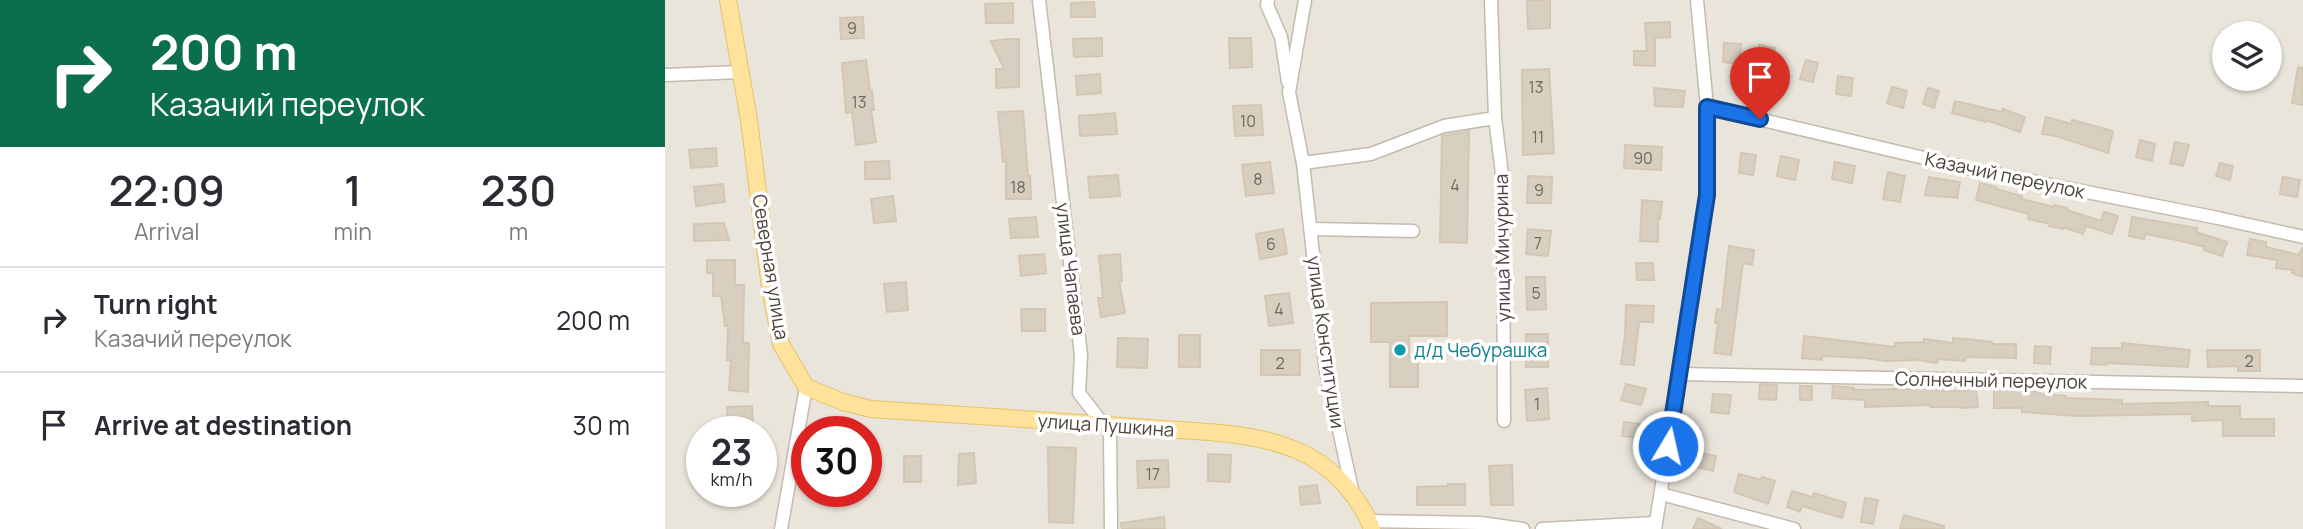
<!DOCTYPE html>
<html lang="en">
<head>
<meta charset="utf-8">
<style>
	body { margin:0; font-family:Manrope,sans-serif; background:#f2f2f3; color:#2b2b33; height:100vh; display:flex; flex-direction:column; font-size:26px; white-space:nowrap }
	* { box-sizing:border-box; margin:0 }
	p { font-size:23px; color:#7c7c81 }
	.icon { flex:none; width:38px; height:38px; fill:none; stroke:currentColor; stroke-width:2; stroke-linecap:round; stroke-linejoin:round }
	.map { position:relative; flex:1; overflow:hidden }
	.side { display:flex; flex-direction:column; background:#fff; width:665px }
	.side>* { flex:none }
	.banner { background:#0b6e4f; color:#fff; overflow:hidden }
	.tools { position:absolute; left:1547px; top:21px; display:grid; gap:14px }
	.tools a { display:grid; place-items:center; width:70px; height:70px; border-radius:50%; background:#fff; box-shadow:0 2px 5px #0004; font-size:35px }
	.speed { position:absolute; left:21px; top:416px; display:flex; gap:14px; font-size:35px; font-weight:700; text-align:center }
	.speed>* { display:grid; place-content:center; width:91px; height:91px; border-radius:50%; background:#fff; box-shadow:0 2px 5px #0004; line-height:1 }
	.speed small { font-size:18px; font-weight:400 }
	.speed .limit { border:10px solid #d22; background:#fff; color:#111 }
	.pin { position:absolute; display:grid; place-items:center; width:60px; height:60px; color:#fff; margin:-72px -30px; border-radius:50% 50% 50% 0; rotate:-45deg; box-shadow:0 0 7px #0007 }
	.pin .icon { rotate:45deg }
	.me { position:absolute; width:77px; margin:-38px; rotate:9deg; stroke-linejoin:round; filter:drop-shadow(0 0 5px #0008) }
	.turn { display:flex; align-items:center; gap:24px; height:147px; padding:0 35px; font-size:32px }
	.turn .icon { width:91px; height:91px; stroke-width:2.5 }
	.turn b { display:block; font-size:49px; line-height:60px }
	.eta { display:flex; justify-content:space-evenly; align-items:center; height:119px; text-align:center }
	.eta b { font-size:42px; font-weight:600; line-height:49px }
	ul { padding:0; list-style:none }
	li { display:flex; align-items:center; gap:21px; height:105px; padding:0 35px; border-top:2px solid #e1e1e2 }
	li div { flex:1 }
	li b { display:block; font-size:26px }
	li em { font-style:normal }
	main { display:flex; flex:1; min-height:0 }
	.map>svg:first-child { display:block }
</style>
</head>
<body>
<main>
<section class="side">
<div class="banner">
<div class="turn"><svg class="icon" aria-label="right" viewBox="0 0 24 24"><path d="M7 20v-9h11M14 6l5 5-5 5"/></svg><div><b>200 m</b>Казачий переулок</div></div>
</div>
<div class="eta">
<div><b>22:09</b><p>Arrival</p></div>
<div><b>1</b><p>min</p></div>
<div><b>230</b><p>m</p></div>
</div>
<ul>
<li><svg class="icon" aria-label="right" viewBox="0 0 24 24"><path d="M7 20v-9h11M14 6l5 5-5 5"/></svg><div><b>Turn right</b><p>Казачий переулок</p></div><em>200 m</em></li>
<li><svg class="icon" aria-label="arrive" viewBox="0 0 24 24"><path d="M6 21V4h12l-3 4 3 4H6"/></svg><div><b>Arrive at destination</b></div><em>30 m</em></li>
</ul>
</section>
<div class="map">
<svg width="1638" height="529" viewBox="0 0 1638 529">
	<rect width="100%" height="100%" fill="#f6f3ec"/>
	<!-- residential -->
	<path fill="#eae5da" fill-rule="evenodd" d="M0,0H1638V529H0ZM1559,33H1605V79H1559ZM37,432H96V492H37ZM142,432H201V492H142Z"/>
	<!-- building -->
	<g fill="#d8cfc1" stroke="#d3c7b4" stroke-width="2">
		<polygon points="862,0 885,0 885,28 863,29"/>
		<polygon points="429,2 430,17 406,17 406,3"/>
		<polygon points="348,3 348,23 321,23 320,4"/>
		<polygon points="198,17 199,38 176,39 175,18"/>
		<polygon points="1005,22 1005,37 990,38 990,66 969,65 969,51 982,51 980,23"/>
		<polygon points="437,38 437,56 409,57 408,39"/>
		<polygon points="564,38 586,38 587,67 565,68"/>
		<polygon points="344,39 354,39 354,87 331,88 331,69 339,69 326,41"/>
		<polygon points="1059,43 1076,44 1074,64 1058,62"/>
		<polygon points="1094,45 1110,48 1106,68 1090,66"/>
		<polygon points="201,60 205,91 207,91 209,110 206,110 211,142 191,145 187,112 181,113 177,63"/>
		<polygon points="1141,60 1153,63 1148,82 1135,79"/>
		<polygon points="1633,67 1638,68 1638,105 1627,103"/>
		<polygon points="884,69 889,153 858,155 857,70"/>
		<polygon points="435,74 436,93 412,95 411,76"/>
		<polygon points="1173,76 1188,78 1186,96 1171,94"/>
		<polygon points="1227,87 1242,91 1238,108 1222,103"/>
		<polygon points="989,88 1020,91 1018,107 990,106"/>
		<polygon points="1263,88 1274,91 1269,108 1258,104"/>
		<polygon points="1290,101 1337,112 1338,109 1360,117 1355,132 1321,120 1321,122 1287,113"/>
		<polygon points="596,105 598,135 570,136 568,106"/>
		<polygon points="358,111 363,176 365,176 366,199 341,199 341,162 338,162 333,112"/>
		<polygon points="450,113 452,134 415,136 414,116"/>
		<polygon points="1381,117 1406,124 1407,120 1448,131 1443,153 1391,136 1377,134"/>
		<polygon points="804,131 802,243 775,242 777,136"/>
		<polygon points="1475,140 1490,144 1487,161 1471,157"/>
		<polygon points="1510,142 1524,145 1518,166 1505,163"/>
		<polygon points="960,145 997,147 996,170 959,168"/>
		<polygon points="51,148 52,166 26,168 24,150"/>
		<polygon points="1076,153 1091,155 1088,175 1074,173"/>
		<polygon points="1116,156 1134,160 1130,180 1112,176"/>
		<polygon points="224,161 225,179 200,179 200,162"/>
		<polygon points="605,162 609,193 581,196 577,165"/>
		<polygon points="1170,162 1190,166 1187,183 1167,179"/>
		<polygon points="1555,163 1568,166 1565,180 1551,176"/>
		<polygon points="1223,172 1240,176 1235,202 1218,199"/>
		<polygon points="453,175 455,196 425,198 423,177"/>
		<polygon points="863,176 887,177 886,203 862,203"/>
		<polygon points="1264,177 1295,182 1292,198 1260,195"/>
		<polygon points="1618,177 1635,180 1632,197 1615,194"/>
		<polygon points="1315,183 1331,187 1331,189 1357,196 1357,199 1388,207 1389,205 1402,208 1402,210 1436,221 1439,212 1453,216 1447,234 1421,226 1418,234 1398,227 1398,229 1384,226 1385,224 1363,219 1364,214 1311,200"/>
		<polygon points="58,184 60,202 31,206 29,187"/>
		<polygon points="228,196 231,221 209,223 206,199"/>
		<polygon points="977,200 997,202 995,219 993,219 993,242 975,241"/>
		<polygon points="371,217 373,237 346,238 344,219"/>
		<polygon points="1467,217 1532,228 1531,232 1562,242 1557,256 1539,250 1540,247 1512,240 1480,234 1479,239 1464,236"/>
		<polygon points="59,223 64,240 29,241 29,224"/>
		<polygon points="618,229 622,254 595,259 591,234"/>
		<polygon points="863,229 886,231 883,256 861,254"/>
		<polygon points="1585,239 1601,242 1601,247 1634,255 1638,247 1638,277 1627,273 1628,270 1611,268 1612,260 1582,255"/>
		<polygon points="1064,246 1089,250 1087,265 1078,263 1066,355 1049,353 1053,323 1050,323 1052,309 1057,310"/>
		<polygon points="379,254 381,273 356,276 354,256"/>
		<polygon points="455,254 457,281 454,281 460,313 436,317 433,298 438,298 434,256"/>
		<polygon points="42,260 70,260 70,285 79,285 78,343 84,343 83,392 64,390 66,360 62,360 63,326 60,326 56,296 48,296 48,273 42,273"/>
		<polygon points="971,263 988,263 989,280 972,280"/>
		<polygon points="861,277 880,277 881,309 862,310"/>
		<polygon points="241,282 243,310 222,312 219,284"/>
		<polygon points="624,293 628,323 604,326 600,296"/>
		<polygon points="782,302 782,336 744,336 744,358 753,358 753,387 725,387 725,342 706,342 706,303"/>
		<polygon points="961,305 989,306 988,322 974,322 969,365 956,364 960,336"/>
		<polygon points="356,309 380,309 380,331 357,331"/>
		<rect x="861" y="334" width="22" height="33"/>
		<rect x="514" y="335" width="21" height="32"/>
		<polygon points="1139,336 1230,347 1230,343 1259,342 1259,339 1288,343 1288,338 1302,339 1327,342 1327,344 1351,344 1351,358 1301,357 1300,361 1273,359 1272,363 1253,360 1221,361 1200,358 1157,356 1157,360 1137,358"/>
		<polygon points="453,338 483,339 482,368 452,367"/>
		<polygon points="1457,343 1525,350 1523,367 1441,363 1441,365 1426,364 1427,348 1457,348"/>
		<polygon points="1370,346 1386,347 1385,364 1369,363"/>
		<rect x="596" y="350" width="39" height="25"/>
		<polygon points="1542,350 1595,350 1595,371 1573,371 1573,366 1543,367"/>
		<polygon points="961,384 981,389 976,405 956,400"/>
		<polygon points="1095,384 1112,385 1111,400 1094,399"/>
		<rect x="1135" y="386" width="12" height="14"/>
		<polygon points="1168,386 1189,388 1189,390 1279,388 1279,392 1311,389 1313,407 1295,408 1295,407 1265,407 1265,405 1200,407 1200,400 1167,398"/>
		<polygon points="882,388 884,419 862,421 860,390"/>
		<polygon points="1329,389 1375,392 1375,394 1401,396 1401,398 1457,400 1457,404 1543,402 1543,406 1575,406 1575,419 1609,419 1609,436 1558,436 1558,420 1527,421 1527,414 1413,416 1357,412 1357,408 1329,408"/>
		<polygon points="1048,394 1066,395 1064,414 1046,412"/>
		<polygon points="87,406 88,424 63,425 62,407"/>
		<polygon points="959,422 975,424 974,438 957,436"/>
		<polygon points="383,447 411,448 408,523 384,522"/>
		<polygon points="309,453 311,483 293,485 294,454"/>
		<polygon points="1036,453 1051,456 1048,471 1032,467"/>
		<polygon points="543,454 566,455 565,482 543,481"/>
		<rect x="239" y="456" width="17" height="26"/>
		<polygon points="503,460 504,487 473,488 472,461"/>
		<polygon points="847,465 848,505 826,505 824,466"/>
		<polygon points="1074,474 1096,480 1097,477 1110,481 1103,504 1069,492"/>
		<polygon points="783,484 800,484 800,505 752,505 752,487 783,486"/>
		<polygon points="652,485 655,503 636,505 634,487"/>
		<polygon points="1127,491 1147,497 1149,493 1181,503 1177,518 1137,506 1135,512 1122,507"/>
		<polygon points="1200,498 1213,500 1208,524 1196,522"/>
		<polygon points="1239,515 1279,526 1279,529 1235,529"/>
		<polygon points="499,517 500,529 457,529 456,523"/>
		<polygon points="1033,518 1057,529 1028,529"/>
	</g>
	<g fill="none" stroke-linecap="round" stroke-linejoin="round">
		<!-- minor casing -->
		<g stroke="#c2bbae" stroke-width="15">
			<g id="minor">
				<polyline points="374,0 416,355 414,393 445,433 446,529"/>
				<polyline points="603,0 602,5 616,37 623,82"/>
				<polyline points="640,0 624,92 638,163 661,371 688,494"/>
				<polyline points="826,0 830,118"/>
				<polyline points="0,75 75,72"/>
				<polyline points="1042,107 1306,169 1553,218 1638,237"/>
				<polyline points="638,163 706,154 779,126 830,118 838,182 839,421"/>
				<polyline points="646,229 748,231"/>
				<polyline points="1014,374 1638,386"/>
				<polyline points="996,494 1129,529"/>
				<polyline points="704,521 815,523 858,529"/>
				<polyline points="116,529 141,387"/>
				<polyline points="877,529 991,523"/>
				<polyline points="990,529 1042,195 1042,107 1032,0"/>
			</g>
		</g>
		<!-- major casing -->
		<g stroke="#e6c16a" stroke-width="18">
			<path id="major" d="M63,0L84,120L105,288L116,344L141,387L178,402L206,409C299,415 391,421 484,428C532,432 586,431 631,450C664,463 695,496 707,529"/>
		</g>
		<!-- minor -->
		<use href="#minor" stroke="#fff" stroke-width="12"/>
		<!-- major -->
		<use href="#major" stroke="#ffe39c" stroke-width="16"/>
	</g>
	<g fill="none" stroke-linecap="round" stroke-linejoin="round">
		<!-- route casing -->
		<g stroke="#114b97" stroke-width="18">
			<polyline id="route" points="1003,446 1042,195 1042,107 1095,119"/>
		</g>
		<!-- route -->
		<use href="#route" stroke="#1a73e8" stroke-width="12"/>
	</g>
	<!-- markers -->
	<circle fill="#0f9aa8" stroke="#fff" stroke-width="2.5" cx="735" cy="350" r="7"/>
	<g text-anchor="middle" stroke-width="7" stroke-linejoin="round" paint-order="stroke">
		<!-- number labels -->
		<g font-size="16" fill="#6e675b">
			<text x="187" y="34">9</text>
			<text x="871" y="93">13</text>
			<text x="194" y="108">13</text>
			<text x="583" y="127">10</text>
			<text x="873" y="143">11</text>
			<text x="978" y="164">90</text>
			<text x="593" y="185">8</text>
			<text x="790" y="191">4</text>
			<text x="353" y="193">18</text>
			<text x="874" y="196">9</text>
			<text x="873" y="249">7</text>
			<text x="606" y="250">6</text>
			<text x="871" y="299">5</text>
			<text x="614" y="315">4</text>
			<text x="1584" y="367">2</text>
			<text x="615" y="369">2</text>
			<text x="872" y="410">1</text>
			<text x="488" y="480">17</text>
		</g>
		<!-- street labels -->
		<g font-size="19" fill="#4b4439" stroke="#fff">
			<text transform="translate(1340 175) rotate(12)" y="7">Казачий переулок</text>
			<text transform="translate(837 248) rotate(-91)" y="7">улица Мичурина</text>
			<text transform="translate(106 267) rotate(81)" y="7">Северная улица</text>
			<text transform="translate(406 269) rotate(83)" y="7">улица Чапаева</text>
			<text transform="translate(661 342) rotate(82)" y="7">улица Конституции</text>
			<text transform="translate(1326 380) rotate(1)" y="7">Солнечный переулок</text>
			<text transform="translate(441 425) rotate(4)" y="7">улица Пушкина</text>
		</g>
		<!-- culture labels -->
		<g font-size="19" fill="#0d838f" stroke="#fff" text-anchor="start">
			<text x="749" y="357">д/д Чебурашка</text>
		</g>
	</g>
</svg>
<div class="tools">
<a><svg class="icon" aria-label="layers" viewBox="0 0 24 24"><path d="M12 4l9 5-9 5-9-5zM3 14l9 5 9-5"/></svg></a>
</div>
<div class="speed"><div>23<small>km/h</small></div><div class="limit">30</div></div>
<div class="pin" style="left:1095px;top:119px;background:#d93025"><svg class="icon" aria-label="arrive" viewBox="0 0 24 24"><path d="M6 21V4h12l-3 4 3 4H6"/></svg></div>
<svg class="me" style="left:1003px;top:446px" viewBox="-20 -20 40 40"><circle r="17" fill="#1a73e8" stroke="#fff" stroke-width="3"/><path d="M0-11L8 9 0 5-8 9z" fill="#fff"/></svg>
</div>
</main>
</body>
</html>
